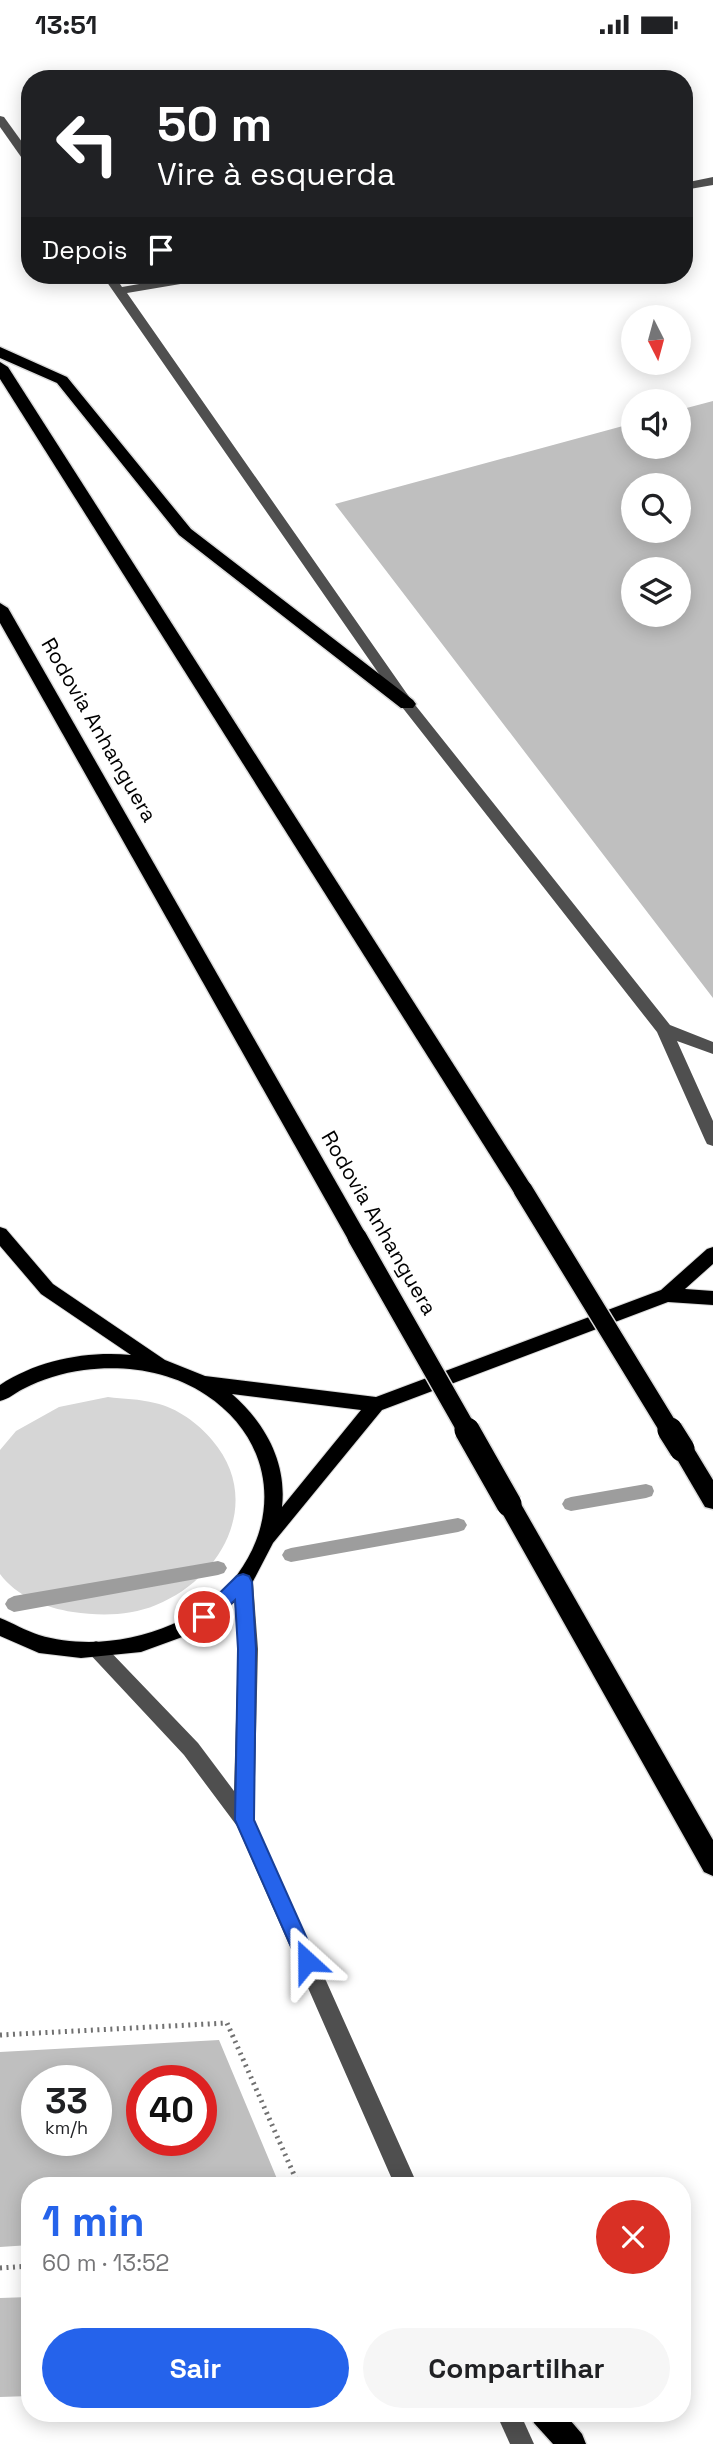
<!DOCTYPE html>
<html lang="pt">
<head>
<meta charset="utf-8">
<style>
	body { margin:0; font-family:"Space Grotesk",sans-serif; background:#f6f6f6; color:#202124; height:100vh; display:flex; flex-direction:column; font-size:26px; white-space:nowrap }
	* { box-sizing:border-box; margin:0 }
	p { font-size:23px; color:#757577 }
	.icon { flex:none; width:38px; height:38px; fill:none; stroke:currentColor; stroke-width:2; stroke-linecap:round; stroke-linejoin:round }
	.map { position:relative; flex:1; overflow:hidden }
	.sheet { position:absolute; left:21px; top:2128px; width:670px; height:245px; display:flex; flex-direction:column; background:#fff; border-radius:28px; box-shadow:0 4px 18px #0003 }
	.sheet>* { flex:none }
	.hud { position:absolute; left:21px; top:21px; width:672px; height:214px; border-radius:28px; box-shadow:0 4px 18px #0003; background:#202124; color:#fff; overflow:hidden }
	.needle { width:46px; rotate:174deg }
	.tools { position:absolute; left:621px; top:256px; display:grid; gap:14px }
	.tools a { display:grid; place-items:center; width:70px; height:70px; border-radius:50%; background:#fff; box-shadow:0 4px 18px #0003; font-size:35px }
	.speed { position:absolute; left:21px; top:2016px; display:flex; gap:14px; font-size:35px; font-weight:700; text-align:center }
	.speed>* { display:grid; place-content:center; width:91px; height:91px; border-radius:50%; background:#fff; box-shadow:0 4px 18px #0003; line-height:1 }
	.speed small { font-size:18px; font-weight:400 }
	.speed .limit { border:10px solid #d22; background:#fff; color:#111 }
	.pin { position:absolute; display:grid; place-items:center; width:60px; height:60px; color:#fff; margin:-30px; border:4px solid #fff; border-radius:50%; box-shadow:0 2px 7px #0007 }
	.me { position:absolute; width:77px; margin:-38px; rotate:336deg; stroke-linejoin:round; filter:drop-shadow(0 0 5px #0008) }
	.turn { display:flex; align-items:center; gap:24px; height:147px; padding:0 21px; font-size:32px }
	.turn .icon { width:91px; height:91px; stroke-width:2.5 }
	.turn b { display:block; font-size:49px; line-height:60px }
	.then { display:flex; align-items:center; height:66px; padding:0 21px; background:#0003; gap:14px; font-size:26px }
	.round { display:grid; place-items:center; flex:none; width:74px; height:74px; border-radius:37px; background:#f6f6f6 }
	.overview { display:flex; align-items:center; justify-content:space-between; height:119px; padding:0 21px }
	h1 { font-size:42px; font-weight:700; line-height:52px; color:#2563eb }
	.cta { display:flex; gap:14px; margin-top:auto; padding:14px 21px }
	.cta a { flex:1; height:80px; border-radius:42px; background:#2563eb; color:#fff; font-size:28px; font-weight:700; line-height:80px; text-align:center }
	.cta a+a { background:#f6f6f6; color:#202124 }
	.status { display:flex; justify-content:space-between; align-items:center; height:49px; padding:0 35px; background:#fff; direction:ltr }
	.status svg { height:19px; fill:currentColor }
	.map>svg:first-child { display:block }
</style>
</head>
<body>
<div class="status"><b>13:51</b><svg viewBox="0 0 49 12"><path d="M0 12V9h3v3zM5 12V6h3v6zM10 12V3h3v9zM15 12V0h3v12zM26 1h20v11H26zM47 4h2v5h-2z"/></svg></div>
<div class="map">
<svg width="713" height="2395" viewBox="0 0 713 2395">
	<rect width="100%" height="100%" fill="#fff"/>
	<!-- green -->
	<path fill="#d6d6d6" d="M108,1348C123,1350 140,1350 155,1354C177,1359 198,1374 212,1391C264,1451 223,1529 156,1556C130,1567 100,1567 73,1563C46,1559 16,1547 0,1525V1401L16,1382L59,1358Z"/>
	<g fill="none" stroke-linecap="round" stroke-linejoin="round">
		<!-- stream -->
		<g fill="#9d9d9d" fill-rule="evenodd">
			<polygon points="646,1435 652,1437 654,1442 652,1447 646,1449 571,1462 565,1460 562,1455 565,1450 571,1448"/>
			<polygon points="458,1469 464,1471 467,1476 464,1481 458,1483 291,1513 285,1511 282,1506 285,1501 291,1499"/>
			<polygon points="218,1512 224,1514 227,1519 224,1524 218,1526 14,1563 8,1560 5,1555 8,1550 14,1547"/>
		</g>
	</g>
	<!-- building -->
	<g fill="#bfbfbf" fill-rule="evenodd">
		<path d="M713,352V949L335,455L634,374V397H679V361ZM634,436H679V481H634ZM634,520H679V565H634Z"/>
		<path d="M219,1991L280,2137H30V2196L0,2198V2003ZM37,2032H96V2091H37ZM142,2032H201V2091H142Z"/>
		<polygon points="30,2248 30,2347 0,2348 0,2249"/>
	</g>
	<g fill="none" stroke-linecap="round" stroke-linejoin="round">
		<!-- major casing -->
		<g stroke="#dbdbdb" stroke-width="2">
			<path id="major" d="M0,1178L6,1180L53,1235L165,1311L205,1327L376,1348L661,1241L707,1200L713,1198V1215L685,1240L713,1242V1256L668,1253L382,1361L273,1494L249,1540L219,1567L185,1587L141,1603L81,1609L39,1604L0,1587V1569C13,1574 26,1582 39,1586C105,1606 195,1582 237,1526C283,1464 270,1388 206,1346C170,1322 126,1316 84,1321C62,1324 42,1330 23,1340C15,1344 9,1350 0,1352V1336C38,1311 86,1302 131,1306L41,1245L0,1197ZM232,1345L361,1361L282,1458C287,1413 265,1374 232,1345Z"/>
		</g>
		<!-- highway casing -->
		<g stroke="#dbdbdb" stroke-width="3">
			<g id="highway">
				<polygon points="0,298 67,328 191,480 413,651 416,655 413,659 401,659 179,486 57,334 0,309"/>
				<polygon points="0,313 8,318 530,1135 533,1141 530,1147 523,1149 516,1147 0,330"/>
				<polygon points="0,554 8,559 364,1182 367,1188 364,1194 357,1196 350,1194 0,574"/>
				<polygon points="682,1391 690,1393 713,1431 713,1460 705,1458 671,1400 674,1393"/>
				<polygon points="509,1445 517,1448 713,1791 713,1827 704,1823 501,1462 498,1455 501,1448"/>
				<polygon points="530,2364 564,2364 582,2385 586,2395 553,2395 534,2374"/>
			</g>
		</g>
		<!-- path -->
		<g stroke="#717171" stroke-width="5" stroke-dasharray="2 4.5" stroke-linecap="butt">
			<polyline points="0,1986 227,1974 299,2137"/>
			<polyline points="0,2219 30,2217"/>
		</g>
		<!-- minor -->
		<g fill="#4f4f4f" fill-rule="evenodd">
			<polygon points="0,67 4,68 30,104 30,116 26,115 0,78"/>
			<polygon points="713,128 713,136 684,141 684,134"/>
			<polygon points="102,226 114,226 122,238 191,226 216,226 210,230 127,244 412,652 670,976 713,993 713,1005 677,992 713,1072 713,1097 707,1095 705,1091 657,983 402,658"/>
			<polygon points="243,1525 250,1527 253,1533 258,1600 254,1771 418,2137 395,2137 237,1777 184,1706 86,1601 89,1595 96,1592 103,1595 198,1694 234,1742 238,1600 233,1533 236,1527"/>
			<polygon points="496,2364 520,2364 534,2395 510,2395"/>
		</g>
		<!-- major -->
		<use href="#major" fill="#000" fill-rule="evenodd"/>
		<!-- highway -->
		<use href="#highway" fill="#000" fill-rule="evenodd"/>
		<!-- highway-bridge-far1 casing -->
		<g stroke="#dbdbdb" stroke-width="22" stroke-linecap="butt">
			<g id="highway-bridge-far1">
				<polyline points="523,1141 671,1383"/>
				<polyline points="357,1188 468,1383"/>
			</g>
		</g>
		<!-- highway-bridge casing -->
		<g stroke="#dbdbdb" stroke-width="28" stroke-linecap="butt">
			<g id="highway-bridge">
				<polyline points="467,1381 509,1455"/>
				<polyline points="670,1381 682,1400"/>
			</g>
		</g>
		<!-- highway-bridge-far1 -->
		<use href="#highway-bridge-far1" stroke="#000" stroke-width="19"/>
		<!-- highway-bridge -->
		<use href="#highway-bridge" stroke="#000" stroke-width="25"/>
	</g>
	<!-- route -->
	<path fill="#2563eb" stroke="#184099" stroke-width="2" d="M243,1525L249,1527L252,1533L256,1600L254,1771L317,1912L314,1918L307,1921L300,1918L235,1771L238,1600L235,1551C225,1560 212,1579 197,1574L195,1568L237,1527Z"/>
	<g text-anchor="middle" stroke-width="6" stroke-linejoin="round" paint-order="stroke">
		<!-- street labels -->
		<g font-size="21" fill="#000" stroke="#fff">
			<text transform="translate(99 681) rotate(60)" y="7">Rodovia Anhanguera</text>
			<text transform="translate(379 1174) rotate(60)" y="7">Rodovia Anhanguera</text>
		</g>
	</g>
</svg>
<div class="tools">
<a><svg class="needle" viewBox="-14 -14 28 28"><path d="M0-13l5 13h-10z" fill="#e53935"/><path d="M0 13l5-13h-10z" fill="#757577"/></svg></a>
<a><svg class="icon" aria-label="sound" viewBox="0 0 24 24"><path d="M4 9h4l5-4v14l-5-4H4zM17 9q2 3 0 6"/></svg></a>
<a><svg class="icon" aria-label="search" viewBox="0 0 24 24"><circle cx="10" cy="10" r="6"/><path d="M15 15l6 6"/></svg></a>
<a><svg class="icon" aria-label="layers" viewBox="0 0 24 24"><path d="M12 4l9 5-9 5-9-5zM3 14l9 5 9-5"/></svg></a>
</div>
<div class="speed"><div>33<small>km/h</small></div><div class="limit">40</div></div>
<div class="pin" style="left:204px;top:1568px;background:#d93025"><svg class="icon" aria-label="arrive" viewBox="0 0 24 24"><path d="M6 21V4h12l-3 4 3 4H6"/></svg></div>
<svg class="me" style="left:307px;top:1912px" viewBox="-20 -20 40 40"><path d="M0-17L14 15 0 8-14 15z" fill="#2563eb" stroke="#fff" stroke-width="4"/></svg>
<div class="hud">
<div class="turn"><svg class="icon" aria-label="left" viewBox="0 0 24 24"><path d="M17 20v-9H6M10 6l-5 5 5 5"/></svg><div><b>50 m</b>Vire à esquerda</div></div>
<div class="then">Depois<svg class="icon" aria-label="arrive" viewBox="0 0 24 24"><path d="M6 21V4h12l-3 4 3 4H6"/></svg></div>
</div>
<section class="sheet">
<div class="overview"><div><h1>1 min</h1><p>60 m · 13:52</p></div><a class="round" style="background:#d93025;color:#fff"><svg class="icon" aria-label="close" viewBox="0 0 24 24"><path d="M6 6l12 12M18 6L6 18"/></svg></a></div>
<div class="cta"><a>Sair</a><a>Compartilhar</a></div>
</section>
</div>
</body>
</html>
